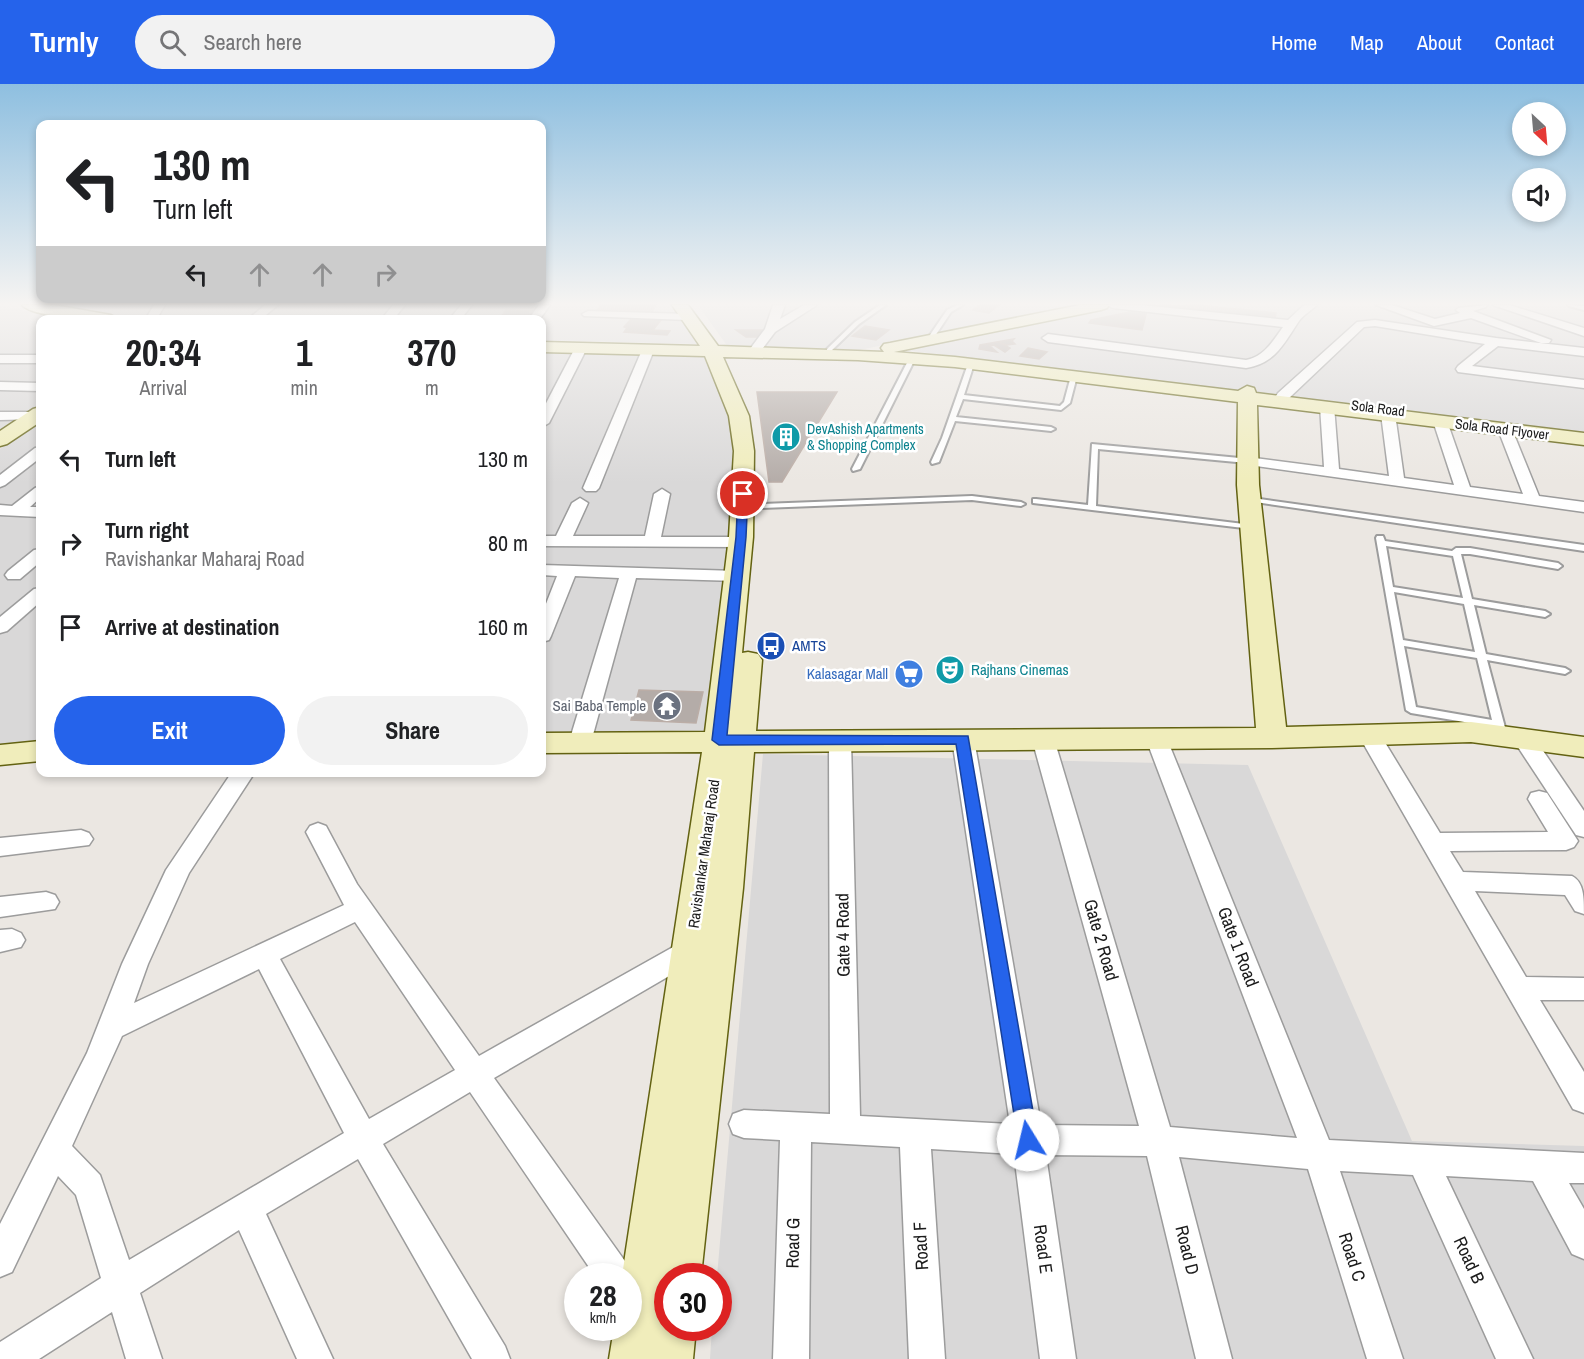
<!DOCTYPE html>
<html lang="en">
<head>
<meta charset="utf-8">
<style>
	body { margin:0; font-family:"Archivo Narrow",sans-serif; background:#f2f2f2; color:#202124; height:100vh; display:flex; flex-direction:column; font-size:22px; white-space:nowrap }
	* { box-sizing:border-box; margin:0 }
	p { font-size:20px; color:#757577 }
	.icon { flex:none; width:33px; height:33px; fill:none; stroke:currentColor; stroke-width:2; stroke-linecap:round; stroke-linejoin:round }
	.map { position:relative; flex:1; overflow:hidden }
	.sheet { position:absolute; left:36px; top:231px; width:510px; height:462px; display:flex; flex-direction:column; background:#fff; border-radius:12px; box-shadow:0 3px 9px #0003 }
	.sheet>* { flex:none }
	.banner { position:absolute; left:36px; top:36px; width:510px; height:183px; border-radius:12px; box-shadow:0 3px 9px #0003; background:#fff; color:#202124; overflow:hidden }
	.needle { width:39px; rotate:154deg }
	.tools { position:absolute; left:1512px; top:18px; display:grid; gap:12px }
	.tools a { display:grid; place-items:center; width:54px; height:54px; border-radius:50%; background:#fff; box-shadow:0 3px 9px #0003; font-size:30px }
	.speed { position:absolute; left:564px; top:1179px; display:flex; gap:12px; font-size:30px; font-weight:700; text-align:center }
	.speed>* { display:grid; place-content:center; width:78px; height:78px; border-radius:50%; background:#fff; box-shadow:0 3px 9px #0003; line-height:1 }
	.speed small { font-size:15px; font-weight:400 }
	.speed .limit { border:9px solid #d22; background:#fff; color:#111 }
	.pin { position:absolute; display:grid; place-items:center; width:51px; height:51px; color:#fff; margin:-26px; border:3px solid #fff; border-radius:50%; box-shadow:0 2px 6px #0007 }
	.me { position:absolute; width:66px; margin:-33px; rotate:351deg; stroke-linejoin:round; filter:drop-shadow(0 0 4px #0008) }
	.turn { display:flex; align-items:center; gap:21px; height:126px; padding:0 18px; font-size:27px }
	.turn .icon { width:78px; height:78px; stroke-width:2.5 }
	.turn b { display:block; font-size:42px; line-height:51px }
	.lanes { display:flex; align-items:center; height:57px; padding:0 18px; background:#0003; justify-content:center; gap:30px; direction:ltr }
	.lanes .off { opacity:.35 }
	.eta { display:flex; justify-content:space-evenly; align-items:center; height:102px; text-align:center }
	.eta b { font-size:36px; font-weight:800; line-height:42px }
	.primary-button { display:flex; gap:12px; margin-top:auto; padding:12px 18px }
	.primary-button a { flex:1; height:69px; border-radius:36px; background:#2563eb; color:#fff; font-size:24px; font-weight:800; line-height:69px; text-align:center }
	.primary-button a+a { background:#f2f2f2; color:#202124 }
	ul { padding:0; list-style:none }
	li { display:flex; align-items:center; gap:18px; height:84px; padding:0 18px }
	li div { flex:1 }
	li b { display:block; font-size:22px }
	li em { font-style:normal }
	header { display:flex; align-items:center; gap:36px; box-sizing:border-box; height:84px; padding:0 30px; background:#2563eb; color:#fff }
	header strong { font-size:28px }
	nav { display:flex; gap:33px; margin-inline-start:auto; font-size:21px }
	.search { width:420px; height:54px; background:#f2f2f2; display:flex; align-items:center; gap:15px; box-sizing:border-box; padding:0 21px; border-radius:33px; color:#757577; font-size:22px }
	.map>svg:first-child { display:block }
</style>
</head>
<body>
<header>
<strong>Turnly</strong>
<div class="search"><svg class="icon" aria-label="search" viewBox="0 0 24 24"><circle cx="10" cy="10" r="6"/><path d="M15 15l6 6"/></svg>Search here</div>
<nav><a>Home</a><a>Map</a><a>About</a><a>Contact</a></nav>
</header>
<div class="map">
<svg width="1584" height="1275" viewBox="0 0 1584 1275">
	<rect width="100%" height="100%" fill="#ebe7e2"/>
	<!-- residential -->
	<g fill="#d9d8d8">
		<polygon points="50,221 674,221 700,260 542,256 542,236 134,236 87,229"/>
		<polygon points="698,221 1085,221 859,266 728,263"/>
		<polygon points="1127,221 1572,221 1584,224 1584,348 904,266"/>
		<polygon points="0,222 67,235 40,236 40,320 0,347"/>
		<polygon points="542,267 705,272 731,321 737,361 712,651 542,652"/>
		<polygon points="40,337 40,657 0,662 0,365"/>
		<polygon points="763,670 1248,681 1412,1057 1584,1062 1584,1275 710,1275 712,1244 718,1244 717,1192"/>
	</g>
	<!-- building -->
	<g fill="#b4aca8" stroke="#bbada6" stroke-width="1.5">
		<polygon points="601,221 656,221 652,228 597,226"/>
		<polygon points="980,221 999,221 989,229 973,226"/>
		<polygon points="1161,221 1177,222 1196,221 1195,228 1160,224"/>
		<polygon points="1197,221 1276,229 1275,236 1196,227"/>
		<polygon points="506,226 533,227 527,236 499,236"/>
		<polygon points="1139,226 1147,227 1142,246 1089,239 1091,236"/>
		<polygon points="633,233 662,235 653,246 670,247 667,251 624,248 627,244 624,243"/>
		<polygon points="865,242 889,246 876,256 852,252"/>
		<polygon points="736,246 764,246 761,253 746,253"/>
		<polygon points="1014,255 1012,257 1015,260 1007,261 999,258 1010,264 1005,268 994,261 990,262 997,268 979,265 980,261"/>
		<polygon points="1028,264 1047,268 1039,275 1020,272"/>
		<polygon points="757,308 837,308 782,398 769,398"/>
		<polygon points="639,606 703,608 696,639 631,636"/>
	</g>
	<g fill="none" stroke-linecap="round" stroke-linejoin="round">
		<!-- lane casing -->
		<g stroke="#9c9c9c" stroke-width="4">
			<g id="lane">
				<polygon points="880,221 886,221 859,240 831,267 827,267 827,265 855,238"/>
				<polygon points="957,221 963,221 951,228 935,252 931,252 930,251 947,226"/>
				<polygon points="1568,221 1584,222 1584,226 1569,222"/>
				<polygon points="912,273 915,275 860,385 853,387 852,385 909,275"/>
				<polygon points="971,278 974,280 964,311 1060,322 1064,318 1071,292 1074,290 1077,292 1070,319 1061,326 963,315 956,333 1051,343 1055,345 1051,347 955,337 939,378 932,380 931,378 942,354 968,280"/>
				<polygon points="1092,360 1250,375 1251,377 1247,379 1098,365 1096,422 1252,441 1256,443 1252,445 1033,419 1033,415 1036,415 1088,421"/>
				<polygon points="972,412 1021,418 1025,420 1021,422 972,416 762,424 758,422 762,420"/>
				<polygon points="1246,413 1584,461 1584,467 1249,417 1246,417"/>
				<path d="M1377,452H1383L1385,457L1452,467L1456,464H1470L1558,479L1562,482L1558,485L1470,470H1461L1472,515L1545,527L1550,530L1545,533L1474,521L1486,570L1565,584L1570,587L1565,590L1487,576L1507,651L1506,653H1498L1494,643L1411,629L1406,626L1376,454ZM1386,462L1453,472L1463,514L1393,503ZM1394,508L1464,520L1475,568L1403,556ZM1404,562L1477,574L1492,636L1416,623Z"/>
			</g>
		</g>
		<!-- street casing -->
		<g stroke="#9c9c9c" stroke-width="3">
			<g id="street">
				<polygon points="154,221 165,221 156,236 145,236"/>
				<polygon points="265,221 278,221 260,236 247,236"/>
				<polygon points="393,221 405,221 393,236 381,236"/>
				<polygon points="461,221 472,221 460,236 449,236"/>
				<polygon points="539,221 550,221 539,236 528,236"/>
				<polygon points="773,221 785,221 780,235 804,221 817,221 775,248 760,268 752,268 750,265 765,245"/>
				<path d="M1107,221H1141L1288,236L1304,221H1317C1311,227 1304,230 1299,237C1284,259 1276,279 1246,284L1048,258L1042,254L1048,250L1246,276C1264,273 1273,257 1283,243L1113,224Z"/>
				<polygon points="1376,221 1392,221 1435,235 1460,229 1456,226 1458,224 1487,221 1486,223 1473,227 1551,256 1549,259 1541,259 1471,234 1434,242"/>
				<polygon points="1493,221 1509,221 1584,244 1584,252"/>
				<polygon points="588,227 688,230 694,233 688,236 584,232 582,230"/>
				<polygon points="1375,236 1496,254 1584,264 1584,272 1498,262 1472,282 1584,296 1584,304 1458,288 1456,285 1458,282 1485,260 1375,242 1364,243 1288,315 1278,315 1276,312 1278,309 1357,238"/>
				<polygon points="581,260 587,264 549,339 542,343 542,327 575,264"/>
				<polygon points="648,262 654,266 599,404 596,407 586,407 583,404 642,266"/>
				<rect x="0" y="271" width="40" height="8"/>
				<polygon points="0,298 40,299 40,307 0,306"/>
				<polygon points="1327,318 1334,322 1339,385 1389,392 1381,330 1388,326 1395,330 1404,394 1454,401 1434,340 1441,336 1448,340 1470,403 1523,410 1499,348 1506,344 1513,348 1539,412 1584,418 1584,428 1242,380 1240,377 1247,373 1324,383 1320,322"/>
				<polygon points="0,328 36,328 40,329 40,335 0,336"/>
				<polygon points="40,363 40,374 5,401 0,403 0,391 35,364"/>
				<polygon points="40,402 40,414 30,423 40,423 40,433 0,431 0,421 12,422 35,404"/>
				<polygon points="662,405 670,410 661,453 740,453 748,458 740,463 542,462 542,452 556,452 572,419 580,414 588,419 573,452 645,452 654,410"/>
				<polygon points="40,465 40,478 20,495 8,495 5,491 8,487 34,466"/>
				<polygon points="542,481 737,487 743,488 746,492 743,496 737,497 636,494 591,658 588,663 580,665 572,663 569,658 619,494 575,492 551,552 549,556 542,558 542,530 557,492 542,491"/>
				<polygon points="40,504 40,518 7,547 0,549 0,533 34,505"/>
				<path d="M1370,645L1378,647L1440,749L1548,748L1528,715L1531,709L1539,707L1547,709L1578,757L1574,763L1566,766L1450,767L1463,788L1572,792C1584,798 1584,814 1584,830L1575,827L1565,811L1475,807L1526,893L1584,894V916H1540L1584,988V1029L1573,1025L1359,652L1362,647Z"/>
				<polygon points="1523,647 1531,649 1584,727 1584,753 1576,751 1512,654 1515,649"/>
				<polygon points="963,648 971,650 974,655 1041,1041 1139,1042 1032,655 1035,650 1043,648 1051,650 1054,655 1170,1043 1297,1054 1146,655 1149,650 1157,648 1165,650 1329,1056 1584,1069 1584,1099 1569,1099 1584,1125 1584,1175 1572,1170 1533,1097 1446,1092 1533,1275 1496,1275 1413,1091 1340,1087 1403,1275 1367,1275 1308,1085 1179,1073 1232,1275 1196,1275 1147,1072 1046,1071 1076,1275 1040,1275 1014,1070 931,1065 945,1275 909,1275 900,1063 811,1058 809,1275 773,1275 780,1056 744,1054 733,1050 729,1040 733,1030 744,1026 830,1030 829,656 832,651 840,649 848,651 851,656 860,1032 1010,1040 952,655 955,650"/>
				<path d="M232,688H255L189,789L148,880L134,919L344,821L306,748L310,742L318,739L326,742L357,800L479,972L682,858L691,855L700,858L704,866L700,874L494,994L627,1180L632,1192L628,1201V1192H595L470,1008L383,1060L505,1262L510,1275H472L358,1075L266,1130L333,1275H297L239,1146L140,1209L162,1275H126L112,1228L39,1275H0V1258L101,1194L76,1111L58,1092L12,1188L0,1193V1140L87,969L122,880L166,786ZM355,838L455,986L369,1035L280,875ZM259,885L344,1049L129,1176L100,1091L72,1062L122,952Z"/>
				<polygon points="81,746 89,749 93,755 89,761 0,772 0,754"/>
				<polygon points="46,808 55,811 59,818 55,825 0,833 0,813"/>
				<polygon points="12,845 21,849 25,856 21,863 0,868 0,846"/>
			</g>
		</g>
		<!-- secondary casing -->
		<g stroke="#636212" stroke-width="3">
			<g id="secondary">
				<path d="M22,221H54L111,231L119,236C101,236 33,234 22,221Z"/>
				<path d="M672,221H688L718,262L884,268L881,264L884,260L890,259L1080,221H1109L1107,224L1101,226L894,268L955,273L1238,307L1247,302L1254,304L1256,309L1584,349V361L1257,321L1259,401L1286,643L1471,638L1584,653V673L1471,658L1272,664L754,668L743,804L701,1192H668V1244H696L693,1275H609L614,1244H628V1192H622L702,668L542,669V649L705,648L729,453L734,367L729,332L705,272L542,268V258L700,262ZM723,273L858,276L955,283L1238,318L1237,401L1256,644L756,647L762,576L758,570L748,568L742,569L753,453L754,367L749,332Z"/>
				<polygon points="40,323 40,338 7,360 0,362 0,347 33,325"/>
				<polygon points="40,657 40,677 0,681 0,661"/>
			</g>
		</g>
		<!-- lane -->
		<use href="#lane" fill="#fff" fill-rule="evenodd"/>
		<!-- street -->
		<use href="#street" fill="#fff" fill-rule="evenodd"/>
		<!-- secondary -->
		<use href="#secondary" fill="#f0edbb" fill-rule="evenodd"/>
	</g>
	<!-- sky -->
	<linearGradient id="sky" x2="0" y2="1"><stop stop-color="#8ebfe0"/><stop offset="0.55" stop-color="#f6f4f2"/><stop offset="1" stop-color="#f6f4f2" stop-opacity="0"/></linearGradient>
	<rect width="1584" height="399" fill="url(#sky)"/>
	<!-- route -->
	<polygon fill="#2563eb" stroke="#184099" stroke-width="1.5" points="743,407 748,410 746,453 727,651 968,652 1038,1056 1035,1062 1028,1065 1021,1062 1018,1056 956,660 719,661 712,656 736,453 738,410"/>
	<!-- icons -->
	<defs>
		<g id="building-disc" transform="scale(1.5)"><circle r="9.5" fill="#0f9aa8" stroke="#fff"/><path d="M-4-6H4V6H1V3H-1V6H-4ZM-2.5-4.3h1.7v1.8h-1.7ZM.8-4.3h1.7v1.8H.8ZM-2.5-1h1.7V.8h-1.7ZM.8-1h1.7V.8H.8Z" fill="#fff"/></g>
		<g id="bus-disc" transform="scale(1.5)"><circle r="9.5" fill="#1a4fb4" stroke="#fff"/><path d="M-5-6H5V4H4V6H2V4H-2V6H-4V4H-5ZM-3.5-4V0h7V-4ZM-3.5 1.2v1.5H-2V1.2ZM2 1.2v1.5H3.5V1.2Z" fill="#fff"/></g>
		<g id="theatre-disc" transform="scale(1.5)"><circle r="9.5" fill="#0f9aa8" stroke="#fff"/><path d="M-5-5.5Q0-4 5-5.5V0Q5 5 0 6Q-5 5-5 0ZM-3.3-2.5H-1v1.5H-3.3ZM1-2.5H3.3v1.5H1ZM-2.8 1Q0 5.5 2.8 1Z" fill="#fff"/></g>
		<g id="supermarket-disc" transform="scale(1.5)"><circle r="9.5" fill="#3f7fe0" stroke="#fff"/><path d="M-6-5.5h2.5l.6 2H6L4.5 2H-2.5L-4.4-4H-6ZM-1.5 3.2a1.3 1.3 0 1 0 .1 0ZM3 3.2a1.3 1.3 0 1 0 .1 0Z" fill="#fff"/></g>
		<g id="temple-disc" transform="scale(1.5)"><circle r="9.5" fill="#6b7280" stroke="#fff"/><path d="M0-6L5-2H3V0L6.5 2.5H4V6H1.5V3h-3V6H-4V2.5H-6.5L-3 0V-2H-5Z" fill="#fff"/></g>
	</defs>
	<g fill-rule="evenodd">
		<use href="#building-disc" x="786" y="353"/>
		<use href="#bus-disc" x="771" y="562"/>
		<use href="#theatre-disc" x="950" y="586"/>
		<use href="#supermarket-disc" x="909" y="590"/>
		<use href="#temple-disc" x="667" y="622"/>
	</g>
	<g text-anchor="middle" stroke-width="5" stroke-linejoin="round" paint-order="stroke">
		<!-- far-street labels -->
		<g font-size="14" fill="#1b1b1b" stroke="#fff">
			<text transform="translate(1378 324) rotate(7)" y="5">Sola Road</text>
			<text transform="translate(1502 345) rotate(7)" y="5">Sola Road Flyover</text>
		</g>
		<!-- far-culture labels -->
		<g font-size="14" fill="#0d838f" stroke="#fff" text-anchor="start">
			<text x="807" y="350">DevAshish Apartments<tspan x="807" dy="16">&amp; Shopping Complex</tspan></text>
		</g>
		<!-- transit labels -->
		<g font-size="15" fill="#164399" stroke="#fff" text-anchor="start">
			<text x="792" y="567">AMTS</text>
		</g>
		<!-- culture labels -->
		<g font-size="15" fill="#0d838f" stroke="#fff" text-anchor="start">
			<text x="971" y="591">Rajhans Cinemas</text>
		</g>
		<!-- shop labels -->
		<g font-size="15" fill="#366cbe" stroke="#fff" text-anchor="end">
			<text x="888" y="595">Kalasagar Mall</text>
		</g>
		<!-- worship labels -->
		<g font-size="15" fill="#5b616d" stroke="#fff" text-anchor="end">
			<text x="646" y="627">Sai Baba Temple</text>
		</g>
		<!-- street labels -->
		<g font-size="15" fill="#1b1b1b" stroke="#fff">
			<text transform="translate(704 770) rotate(-82)" y="5">Ravishankar Maharaj Road</text>
		</g>
		<!-- near-street labels -->
		<g font-size="18" fill="#1b1b1b" stroke="#fff">
			<text transform="translate(843 851) rotate(-91)" y="6">Gate 4 Road</text>
			<text transform="translate(1101 856) rotate(74)" y="6">Gate 2 Road</text>
			<text transform="translate(1238 863) rotate(69)" y="6">Gate 1 Road</text>
			<text transform="translate(793 1159) rotate(-89)" y="6">Road G</text>
			<text transform="translate(921 1162) rotate(-93)" y="6">Road F</text>
			<text transform="translate(1043 1165) rotate(82)" y="6">Road E</text>
			<text transform="translate(1187 1166) rotate(76)" y="6">Road D</text>
			<text transform="translate(1352 1173) rotate(72)" y="6">Road C</text>
			<text transform="translate(1469 1176) rotate(65)" y="6">Road B</text>
		</g>
	</g>
</svg>
<div class="tools">
<a><svg class="needle" viewBox="-14 -14 28 28"><path d="M0-13l5 13h-10z" fill="#e53935"/><path d="M0 13l5-13h-10z" fill="#757577"/></svg></a>
<a><svg class="icon" aria-label="sound" viewBox="0 0 24 24"><path d="M4 9h4l5-4v14l-5-4H4zM17 9q2 3 0 6"/></svg></a>
</div>
<div class="speed"><div>28<small>km/h</small></div><div class="limit">30</div></div>
<div class="pin" style="left:743px;top:410px;background:#d93025"><svg class="icon" aria-label="arrive" viewBox="0 0 24 24"><path d="M6 21V4h12l-3 4 3 4H6"/></svg></div>
<svg class="me" style="left:1028px;top:1056px" viewBox="-20 -20 40 40"><circle r="19" fill="#fff"/><path d="M0-13L10 11 0 6-10 11z" fill="#2563eb"/></svg>
<div class="banner">
<div class="turn"><svg class="icon" aria-label="left" viewBox="0 0 24 24"><path d="M17 20v-9H6M10 6l-5 5 5 5"/></svg><div><b>130 m</b>Turn left</div></div>
<div class="lanes"><svg class="icon" aria-label="left" viewBox="0 0 24 24"><path d="M17 20v-9H6M10 6l-5 5 5 5"/></svg><svg class="icon off" aria-label="ahead" viewBox="0 0 24 24"><path d="M12 20V5M6 11l6-6 6 6"/></svg><svg class="icon off" aria-label="ahead" viewBox="0 0 24 24"><path d="M12 20V5M6 11l6-6 6 6"/></svg><svg class="icon off" aria-label="right" viewBox="0 0 24 24"><path d="M7 20v-9h11M14 6l5 5-5 5"/></svg></div>
</div>
<section class="sheet">
<div class="eta">
<div><b>20:34</b><p>Arrival</p></div>
<div><b>1</b><p>min</p></div>
<div><b>370</b><p>m</p></div>
</div>
<ul>
<li><svg class="icon" aria-label="left" viewBox="0 0 24 24"><path d="M17 20v-9H6M10 6l-5 5 5 5"/></svg><div><b>Turn left</b></div><em>130 m</em></li>
<li><svg class="icon" aria-label="right" viewBox="0 0 24 24"><path d="M7 20v-9h11M14 6l5 5-5 5"/></svg><div><b>Turn right</b><p>Ravishankar Maharaj Road</p></div><em>80 m</em></li>
<li><svg class="icon" aria-label="arrive" viewBox="0 0 24 24"><path d="M6 21V4h12l-3 4 3 4H6"/></svg><div><b>Arrive at destination</b></div><em>160 m</em></li>
</ul>
<div class="primary-button"><a>Exit</a><a>Share</a></div>
</section>
</div>
</body>
</html>
